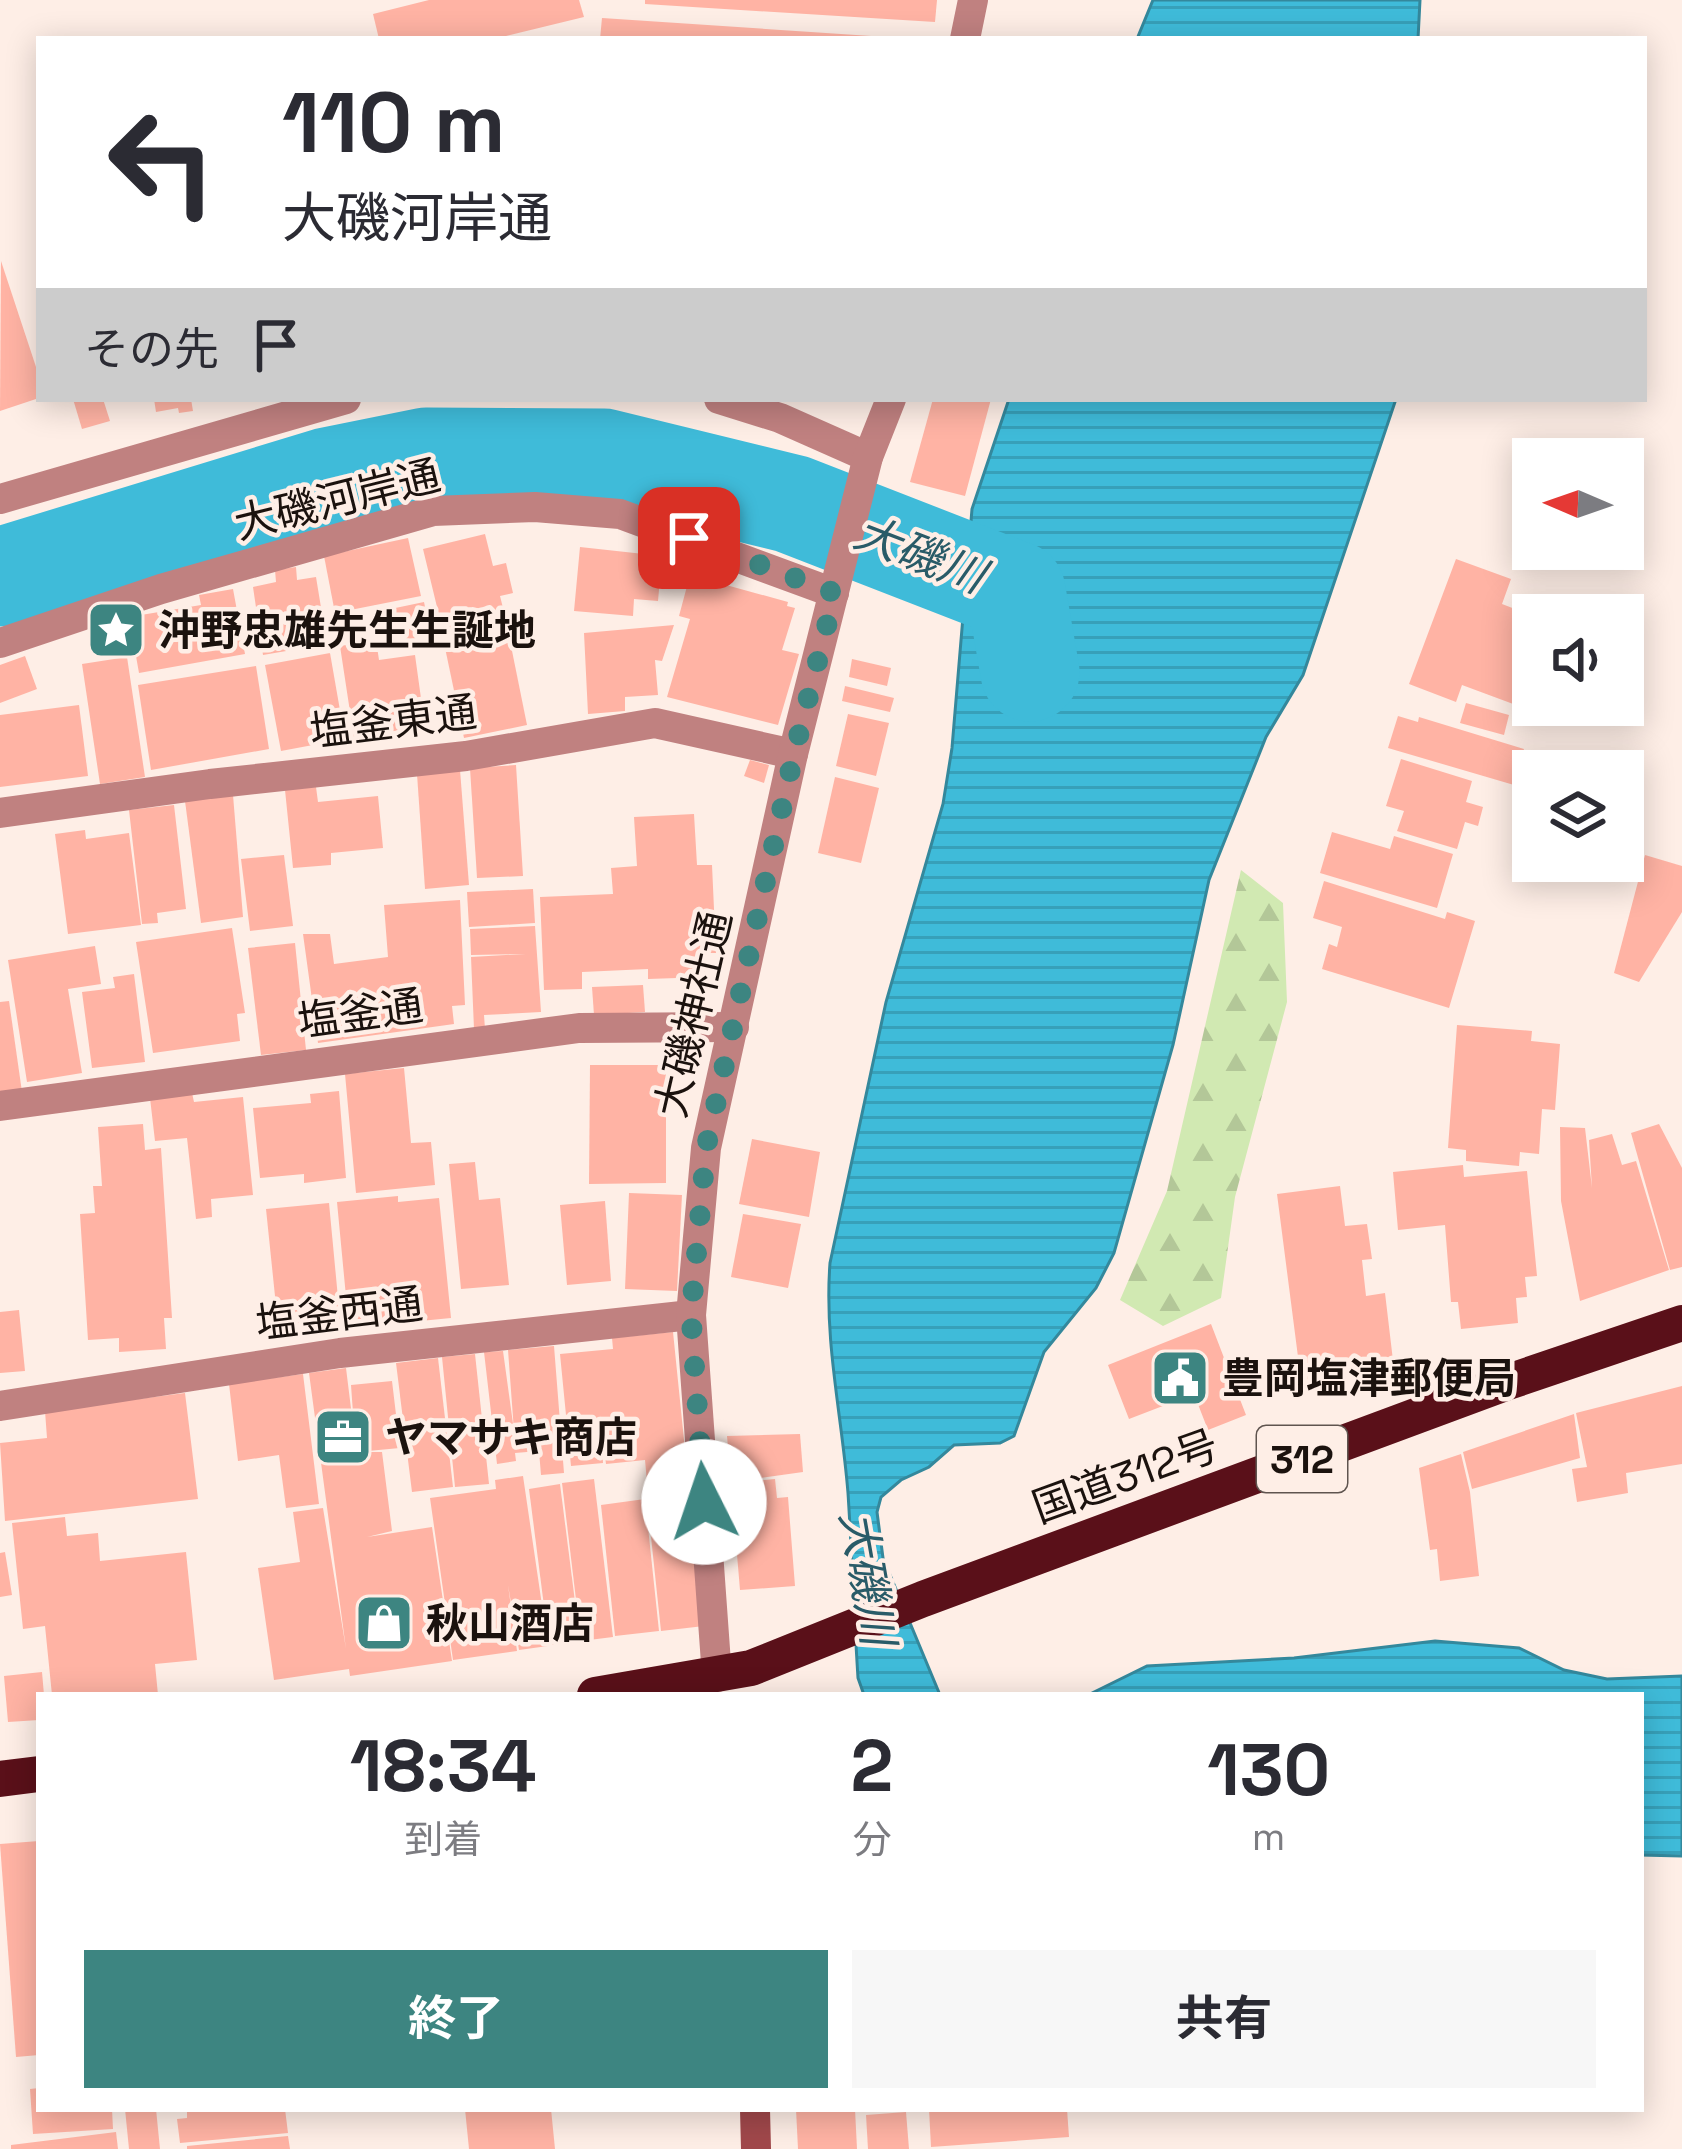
<!DOCTYPE html>
<html lang="ja">
<head>
<meta charset="utf-8">
<style>
	body { margin:0; font-family:"Space Grotesk","Noto Sans JP",sans-serif; background:#f7f7f7; color:#2b2b33; height:100vh; display:flex; flex-direction:column; font-size:45px; white-space:nowrap }
	* { box-sizing:border-box; margin:0 }
	p { font-size:39px; color:#7c7c81 }
	.icon { flex:none; width:66px; height:66px; fill:none; stroke:currentColor; stroke-width:2; stroke-linecap:round; stroke-linejoin:round }
	.map { position:relative; flex:1; overflow:hidden }
	.sheet { position:absolute; left:36px; top:1692px; width:1608px; height:420px; display:flex; flex-direction:column; background:#fff; border-radius:0px; box-shadow:0 6px 30px #0003 }
	.sheet>* { flex:none }
	.hud { position:absolute; left:36px; top:36px; width:1611px; height:366px; border-radius:0px; box-shadow:0 6px 30px #0003; background:#fff; color:#2b2b33; overflow:hidden }
	.needle { width:78px; rotate:272deg }
	.tools { position:absolute; left:1512px; top:438px; display:grid; gap:24px }
	.tools a { display:grid; place-items:center; width:132px; height:132px; border-radius:0px; background:#fff; box-shadow:0 6px 30px #0003; font-size:60px }
	.pin { position:absolute; display:grid; place-items:center; width:102px; height:102px; color:#fff; margin:-51px; border-radius:24px; box-shadow:0 6px 18px #0006 }
	.me { position:absolute; width:132px; margin:-66px; rotate:356deg; stroke-linejoin:round; filter:drop-shadow(0 0 9px #0008) }
	.turn { display:flex; align-items:center; gap:42px; height:252px; padding:0 48px; font-size:54px }
	.turn .icon { width:156px; height:156px; stroke-width:2.5 }
	.turn b { display:block; font-size:84px; line-height:102px }
	.then { display:flex; align-items:center; height:114px; padding:0 48px; background:#0003; gap:24px; font-size:45px }
	.eta { display:flex; justify-content:space-evenly; align-items:center; height:204px; text-align:center }
	.eta b { font-size:72px; font-weight:700; line-height:84px }
	.button { display:flex; gap:24px; margin-top:auto; padding:24px 48px }
	.button a { flex:1; height:138px; border-radius:0px; background:#3d8581; color:#fff; font-size:48px; font-weight:700; line-height:138px; text-align:center }
	.button a+a { background:#f7f7f7; color:#2b2b33 }
	.map>svg:first-child { display:block }
</style>
</head>
<body>
<div class="map">
<svg width="1682" height="2149" viewBox="0 0 1682 2149">
	<defs>
		<pattern id="forest-firs" width="22" height="20" patternUnits="userSpaceOnUse" patternTransform="scale(3)"><rect width="22" height="20" fill="#d1e9b2"/><path d="M5 1l3.5 6h-7zM16 11l3.5 6h-7z" fill="#b3c798"/></pattern>
		<pattern id="water-rules" width="6" height="5" patternUnits="userSpaceOnUse" patternTransform="scale(3)"><rect width="6" height="5" fill="#3fbbd9"/><path d="M0 2.5h6" fill="none" stroke="#37a0b9"/></pattern>
	</defs>
	<rect width="100%" height="100%" fill="#feeee6"/>
	<!-- forest -->
	<polygon fill="url(#forest-firs)" points="1241,870 1283,903 1287,1002 1235,1197 1221,1298 1163,1326 1120,1300 1167,1191"/>
	<!-- water -->
	<g fill="url(#water-rules)" stroke="#34889c" stroke-width="3">
		<polygon points="1153,0 1420,0 1418,39 1137,39"/>
		<path d="M1009,399H1396L1303,675L1266,737L1209,880L1173,1045L1114,1253L1096,1288L1044,1352L1014,1436L1000,1443L954,1445L929,1467L901,1480L881,1497L877,1512L883,1558L940,1695H864L858,1678C854,1616 852,1555 848,1493C842,1416 824,1342 830,1263L886,1002L943,804L952,748L972,509Z"/>
		<polygon points="1435,1641 1519,1648 1564,1670 1607,1679 1682,1676 1682,1856 1641,1855 1641,1695 1088,1695 1147,1666 1294,1658"/>
	</g>
	<g fill="none" stroke-linecap="round" stroke-linejoin="round">
		<!-- river -->
		<polyline stroke="#3fbbd9" stroke-width="99" points="0,577 327,477 426,457 604,458 792,504 1016,591 1030,672"/>
	</g>
	<!-- building -->
	<g fill="#ffb3a4">
		<polygon points="429,0 579,0 584,17 494,39 379,39 373,14"/>
		<polygon points="645,0 937,0 935,22 645,4"/>
		<polygon points="602,18 871,36 871,39 600,39"/>
		<polygon points="1,261 39,376 39,398 0,411"/>
		<polygon points="73,399 103,399 110,421 82,429"/>
		<polygon points="154,399 191,399 193,411 179,413 178,408 156,412"/>
		<polygon points="933,399 991,399 965,496 910,482"/>
		<polygon points="485,534 493,566 506,563 513,593 500,596 506,620 444,636 423,549"/>
		<polygon points="408,538 421,596 335,613 324,556"/>
		<polygon points="580,547 662,556 658,601 634,599 633,616 574,611"/>
		<polygon points="1456,559 1511,579 1502,604 1533,616 1533,705 1561,705 1556,720 1462,685 1456,702 1409,684"/>
		<polygon points="296,567 297,580 316,577 327,644 263,655 253,587 276,582 275,570"/>
		<polygon points="690,575 788,602 787,606 795,608 782,650 799,654 778,725 667,697 690,619 679,616"/>
		<polygon points="233,589 245,654 139,673 129,617 201,605 199,595"/>
		<polygon points="424,602 432,641 389,649 381,611"/>
		<polygon points="674,625 662,661 655,660 658,695 625,697 625,711 588,714 584,633"/>
		<polygon points="508,631 527,725 464,738 444,643"/>
		<polygon points="376,640 379,660 415,655 424,720 410,722 411,728 354,738 340,646"/>
		<polygon points="330,653 345,739 281,751 265,665"/>
		<polygon points="25,656 37,689 0,703 0,665"/>
		<polygon points="127,657 145,777 100,784 82,664"/>
		<polygon points="852,659 891,668 887,686 849,677"/>
		<polygon points="256,666 269,749 151,770 138,685"/>
		<polygon points="845,686 894,698 890,712 842,701"/>
		<polygon points="1466,703 1509,715 1504,735 1460,723"/>
		<polygon points="79,705 88,776 0,787 0,715"/>
		<polygon points="848,714 889,723 876,776 836,766"/>
		<polygon points="1398,716 1418,722 1419,717 1524,749 1514,785 1388,748"/>
		<polygon points="1401,759 1472,781 1466,802 1483,807 1478,826 1465,822 1457,849 1397,831 1404,811 1386,806"/>
		<polygon points="750,760 769,765 764,783 744,776"/>
		<polygon points="516,765 523,876 477,878 470,768"/>
		<polygon points="460,770 469,885 425,889 417,774"/>
		<polygon points="835,777 879,788 861,863 818,853"/>
		<polygon points="316,787 318,802 378,796 383,848 331,853 331,865 293,868 285,790"/>
		<polygon points="233,795 243,917 201,923 185,801"/>
		<polygon points="174,805 186,909 157,913 158,923 142,924 129,810"/>
		<polygon points="694,814 697,865 712,865 716,953 705,953 706,977 648,979 648,969 582,972 582,989 544,990 540,897 613,894 611,868 637,866 634,817"/>
		<polygon points="85,830 86,839 129,833 141,925 68,934 55,834"/>
		<polygon points="1332,832 1390,849 1394,836 1453,854 1437,908 1320,873"/>
		<polygon points="284,855 293,926 250,931 241,859"/>
		<polygon points="1645,855 1682,866 1682,912 1639,982 1614,973"/>
		<polygon points="1324,881 1445,919 1447,912 1475,921 1449,1008 1322,969 1329,944 1337,947 1342,927 1313,918"/>
		<polygon points="533,889 535,923 469,927 467,892"/>
		<polygon points="460,900 465,1005 452,1006 454,1024 318,1043 303,934 330,934 334,964 388,957 384,905"/>
		<polygon points="535,926 541,1012 484,1015 485,1029 474,1029 471,957 526,954 471,955 470,929"/>
		<polygon points="232,928 245,1013 237,1014 240,1041 153,1053 136,942"/>
		<polygon points="295,943 306,1050 261,1055 248,948"/>
		<polygon points="95,946 101,984 68,989 82,1073 27,1082 8,960"/>
		<polygon points="134,974 145,1062 92,1068 82,992 115,988 113,977"/>
		<polygon points="643,985 645,1012 594,1015 592,987"/>
		<polygon points="9,1001 22,1092 0,1095 0,1002"/>
		<polygon points="1457,1025 1532,1031 1531,1041 1560,1044 1555,1110 1542,1109 1539,1154 1520,1152 1519,1166 1466,1161 1466,1150 1448,1148"/>
		<polygon points="590,1065 666,1065 666,1183 589,1184"/>
		<polygon points="404,1068 411,1143 431,1142 435,1185 356,1193 345,1074"/>
		<polygon points="339,1091 346,1178 304,1183 304,1174 260,1178 253,1108 311,1103 310,1094"/>
		<polygon points="192,1093 194,1102 243,1097 253,1195 211,1199 212,1217 196,1219 187,1138 155,1141 150,1098"/>
		<polygon points="143,1124 145,1150 161,1148 172,1318 164,1318 166,1349 119,1352 119,1338 88,1340 80,1214 95,1213 93,1186 102,1186 98,1127"/>
		<polygon points="1659,1124 1682,1168 1682,1267 1670,1270 1631,1133"/>
		<polygon points="1560,1127 1585,1128 1592,1188 1589,1140 1612,1134 1622,1165 1636,1161 1669,1270 1580,1301 1561,1201"/>
		<polygon points="752,1139 820,1152 809,1217 739,1204"/>
		<polygon points="475,1162 479,1200 500,1198 509,1285 461,1289 449,1164"/>
		<polygon points="1463,1165 1464,1177 1527,1171 1537,1276 1525,1277 1527,1297 1516,1298 1518,1323 1461,1329 1458,1302 1451,1302 1445,1225 1398,1230 1393,1172"/>
		<polygon points="1340,1186 1345,1226 1367,1224 1372,1259 1362,1260 1366,1296 1385,1293 1394,1369 1301,1380 1277,1194"/>
		<polygon points="629,1193 682,1195 677,1291 625,1289"/>
		<polygon points="398,1196 398,1202 439,1198 451,1318 349,1328 337,1202"/>
		<polygon points="605,1201 611,1281 567,1285 560,1205"/>
		<polygon points="329,1203 340,1319 278,1325 266,1209"/>
		<polygon points="743,1214 801,1224 788,1288 731,1277"/>
		<polygon points="19,1310 25,1371 0,1373 0,1312"/>
		<polygon points="1211,1324 1246,1415 1208,1430 1194,1394 1129,1419 1108,1365"/>
		<polygon points="673,1332 689,1489 648,1493 645,1460 606,1464 600,1415 603,1463 571,1466 560,1354 613,1349 612,1338"/>
		<polygon points="554,1346 564,1473 541,1475 539,1451 515,1453 516,1461 497,1464 484,1352 503,1351 514,1431 508,1350"/>
		<polygon points="475,1354 489,1484 455,1487 442,1357"/>
		<polygon points="438,1358 453,1487 412,1492 396,1363"/>
		<polygon points="346,1368 355,1441 351,1385 392,1381 400,1448 357,1452 382,1452 392,1531 367,1537 432,1527 452,1661 350,1676 349,1669 274,1680 258,1568 300,1562 293,1512 323,1508 346,1649 309,1373"/>
		<polygon points="303,1374 319,1504 286,1508 279,1455 238,1461 229,1384"/>
		<polygon points="1682,1386 1682,1464 1626,1473 1628,1493 1577,1502 1572,1469 1587,1467 1576,1413"/>
		<polygon points="185,1393 198,1499 5,1521 0,1443 47,1438 45,1411"/>
		<polygon points="1574,1414 1580,1458 1472,1489 1463,1452"/>
		<polygon points="800,1434 803,1472 731,1482 727,1436"/>
		<polygon points="1461,1454 1470,1492 1479,1576 1440,1581 1437,1549 1430,1550 1419,1468"/>
		<polygon points="523,1476 548,1646 519,1650 508,1585 517,1651 453,1660 430,1498 496,1489 495,1480"/>
		<polygon points="594,1479 613,1637 581,1641 562,1483"/>
		<polygon points="775,1479 777,1498 788,1497 795,1586 740,1590 731,1483"/>
		<polygon points="560,1484 580,1641 549,1645 529,1489"/>
		<polygon points="690,1494 704,1626 661,1631 647,1499"/>
		<polygon points="645,1499 659,1631 615,1636 601,1505"/>
		<polygon points="65,1517 67,1536 98,1533 100,1561 186,1552 197,1660 155,1664 158,1695 52,1695 45,1626 23,1629 12,1523"/>
		<polygon points="5,1552 12,1595 0,1597 0,1553"/>
		<polygon points="42,1672 44,1695 39,1695 39,1720 8,1722 4,1676"/>
		<polygon points="39,1841 39,2055 16,2057 0,1844"/>
		<polygon points="39,2088 39,2109 112,2109 113,2129 33,2134 30,2089"/>
		<polygon points="125,2109 156,2109 160,2149 129,2149"/>
		<polygon points="201,2109 285,2109 288,2133 180,2143 177,2119 187,2118 187,2111"/>
		<polygon points="465,2109 551,2109 555,2149 469,2149"/>
		<polygon points="796,2109 855,2109 857,2149 798,2149"/>
		<polygon points="929,2109 1067,2109 1069,2137 931,2147"/>
		<polygon points="906,2112 909,2149 868,2149 866,2115"/>
		<polygon points="116,2132 118,2149 11,2149 11,2145"/>
		<polygon points="288,2136 290,2149 187,2149 187,2146"/>
	</g>
	<g fill="none" stroke-linecap="round" stroke-linejoin="round">
		<!-- street -->
		<g stroke="#c08180" stroke-width="30">
			<polyline points="965,39 973,0"/>
			<polyline points="719,399 780,418 868,457"/>
			<polyline points="0,499 346,399"/>
			<polyline points="0,643 161,589 433,511 535,507 620,514 834,593"/>
			<polyline points="0,813 210,784 466,756 655,723 793,754"/>
			<polyline points="0,1106 579,1028 734,1027"/>
			<polyline points="0,1406 340,1353 691,1315"/>
			<polyline points="717,1677 691,1315 706,1148 793,754 868,457 891,399"/>
		</g>
		<!-- secondary -->
		<polyline stroke="#a1484b" stroke-width="30" points="755,2109 756,2149"/>
		<!-- highway -->
		<g stroke="#5a1019" stroke-width="36">
			<polyline points="595,1695 751,1668 923,1599 1505,1383 1682,1323"/>
			<polyline points="0,1779 39,1774"/>
		</g>
	</g>
	<g fill="none" stroke-linecap="round" stroke-linejoin="round">
		<!-- route -->
		<polyline stroke="#3d8581" stroke-width="21" stroke-dasharray="0 37.8" points="689,538 835,593 794,754 706,1148 691,1315 704,1502"/>
	</g>
	<!-- icons -->
	<defs>
		<g id="sight-square" transform="scale(3)"><rect x="-9" y="-9" width="18" height="18" rx="4" fill="#3d8581" stroke="#feeee6"/><path d="M0-6L1.8-2.2L6-1.7L2.9 1.2L3.7 5.4L0 3.3L-3.7 5.4L-2.9 1.2L-6-1.7L-1.8-2.2Z" fill="#fff"/></g>
		<g id="civic-square" transform="scale(3)"><rect x="-9" y="-9" width="18" height="18" rx="4" fill="#3d8581" stroke="#feeee6"/><path d="M-.6-6.5H3V-4.5H.6V-3L4-1V1h2V6H-6V1h2V-1L-.6-3ZM-1.2 2.5V6h2.4V2.5Z" fill="#fff"/></g>
		<g id="office-square" transform="scale(3)"><rect x="-9" y="-9" width="18" height="18" rx="4" fill="#3d8581" stroke="#feeee6"/><path d="M-6-3h4V-5.5h4V-3h4V5H-6ZM-1-4.5V-3h2v-1.5ZM-6 0V1H6V0Z" fill="#fff"/></g>
		<g id="shop-square" transform="scale(3)"><rect x="-9" y="-9" width="18" height="18" rx="4" fill="#3d8581" stroke="#feeee6"/><path d="M-5-2.5h2.3a2.7 3.5 0 0 1 5.4 0H5L5.5 6h-11ZM-1.5-2.5h3a1.5 2.3 0 0 0-3 0Z" fill="#fff"/></g>
	</defs>
	<g fill-rule="evenodd">
		<use href="#sight-square" x="116" y="630"/>
		<use href="#civic-square" x="1180" y="1378"/>
		<use href="#office-square" x="343" y="1437"/>
		<use href="#shop-square" x="384" y="1623"/>
	</g>
	<g text-anchor="middle" stroke-width="9" stroke-linejoin="round" paint-order="stroke">
		<!-- shield labels -->
		<rect fill="#feeee6" stroke="#5f544f" stroke-width="3" x="1257" y="1426" width="90" height="66" rx="9"/>
		<g font-size="39" font-weight="bold" fill="#1b120e">
			<text x="1302" y="1473">312</text>
		</g>
		<!-- street labels -->
		<g font-size="42" fill="#1b120e" stroke="#feeee6">
			<text transform="translate(337 499) rotate(-14)" y="15">大磯河岸通</text>
			<text transform="translate(393 721) rotate(-7)" y="15">塩釜東通</text>
			<text transform="translate(360 1013) rotate(-8)" y="15">塩釜通</text>
			<text transform="translate(693 1014) rotate(-77)" y="15">大磯神社通</text>
			<text transform="translate(339 1313) rotate(-7)" y="15">塩釜西通</text>
			<text transform="translate(1125 1476) rotate(-20)" y="15">国道312号</text>
		</g>
		<!-- poi labels -->
		<g font-size="42" font-weight="bold" fill="#1b120e" stroke="#feeee6" text-anchor="start">
			<text x="158" y="645">沖野忠雄先生生誕地</text>
			<text x="1222" y="1393">豊岡塩津郵便局</text>
			<text x="385" y="1452">ヤマサキ商店</text>
			<text x="426" y="1638">秋山酒店</text>
		</g>
		<!-- water labels -->
		<g font-size="45" font-style="italic" fill="#295b68" stroke="#feeee6">
			<text transform="translate(920 554) rotate(21)" y="16">大磯川</text>
			<text transform="translate(868 1578) rotate(80)" y="16">大磯川</text>
		</g>
	</g>
</svg>
<div class="tools">
<a><svg class="needle" viewBox="-14 -14 28 28"><path d="M0-13l5 13h-10z" fill="#e53935"/><path d="M0 13l5-13h-10z" fill="#7c7c81"/></svg></a>
<a><svg class="icon" aria-label="sound" viewBox="0 0 24 24"><path d="M4 9h4l5-4v14l-5-4H4zM17 9q2 3 0 6"/></svg></a>
<a><svg class="icon" aria-label="layers" viewBox="0 0 24 24"><path d="M12 4l9 5-9 5-9-5zM3 14l9 5 9-5"/></svg></a>
</div>
<div class="pin" style="left:689px;top:538px;background:#d93025"><svg class="icon" aria-label="arrive" viewBox="0 0 24 24"><path d="M6 21V4h12l-3 4 3 4H6"/></svg></div>
<svg class="me" style="left:704px;top:1502px" viewBox="-20 -20 40 40"><circle r="19" fill="#fff"/><path d="M0-13L10 11 0 6-10 11z" fill="#3d8581"/></svg>
<div class="hud">
<div class="turn"><svg class="icon" aria-label="left" viewBox="0 0 24 24"><path d="M17 20v-9H6M10 6l-5 5 5 5"/></svg><div><b>110 m</b>大磯河岸通</div></div>
<div class="then">その先<svg class="icon" aria-label="arrive" viewBox="0 0 24 24"><path d="M6 21V4h12l-3 4 3 4H6"/></svg></div>
</div>
<section class="sheet">
<div class="eta">
<div><b>18:34</b><p>到着</p></div>
<div><b>2</b><p>分</p></div>
<div><b>130</b><p>m</p></div>
</div>
<div class="button"><a>終了</a><a>共有</a></div>
</section>
</div>
</body>
</html>
